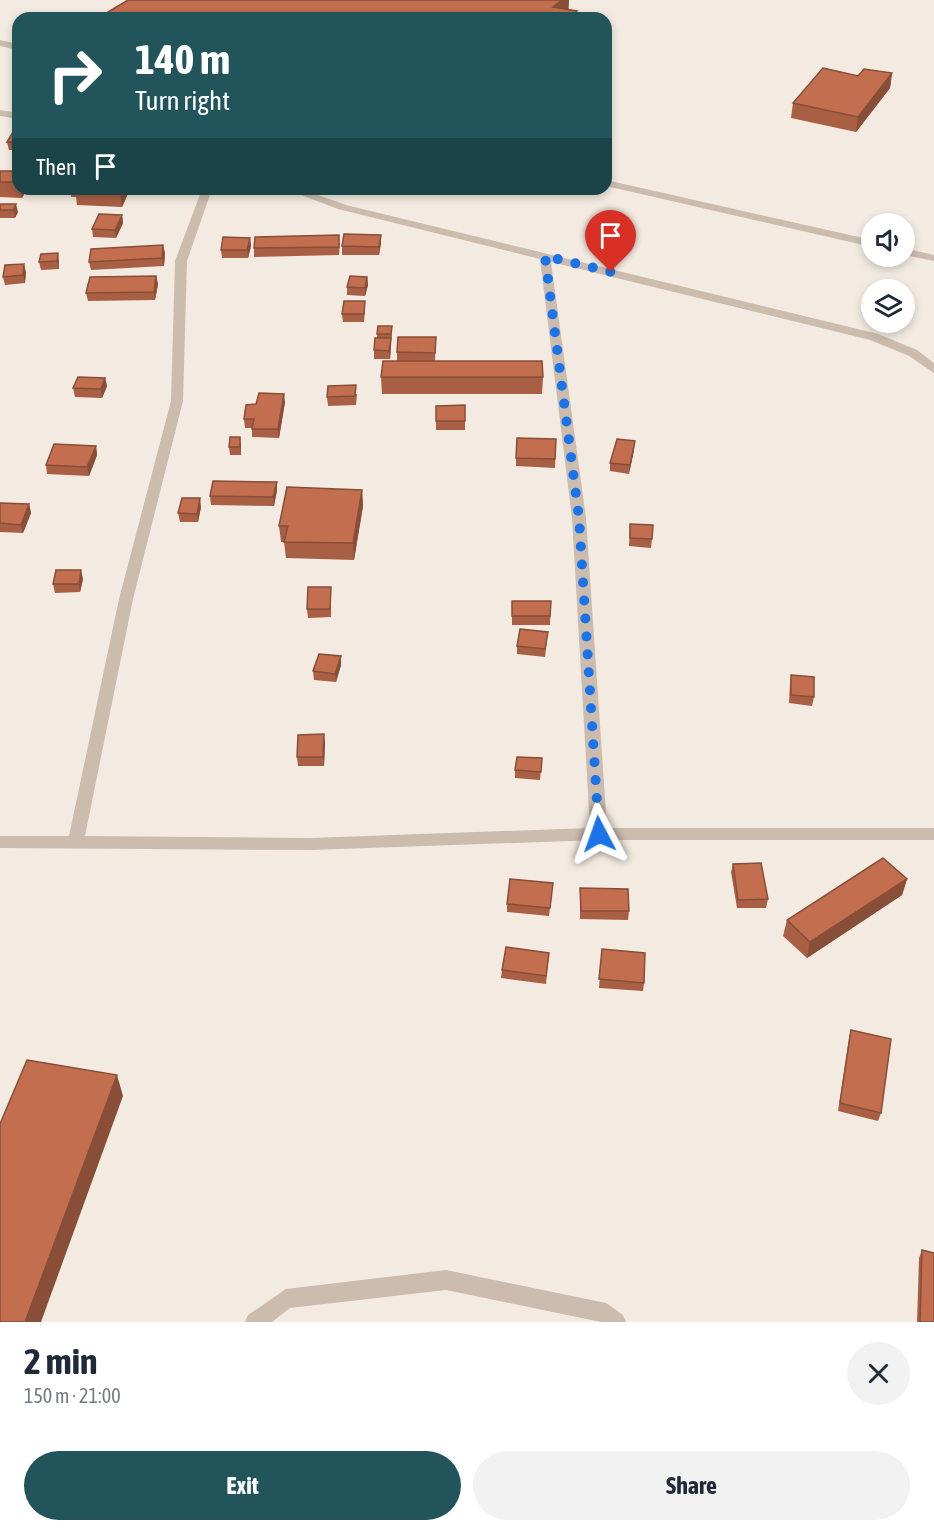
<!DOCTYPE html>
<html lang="en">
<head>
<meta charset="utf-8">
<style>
	body { margin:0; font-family:"Asap Condensed",sans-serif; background:#f2f2f3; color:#1f2937; height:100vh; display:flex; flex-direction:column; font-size:22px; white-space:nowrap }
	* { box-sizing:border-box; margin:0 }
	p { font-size:20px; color:#747a83 }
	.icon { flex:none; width:33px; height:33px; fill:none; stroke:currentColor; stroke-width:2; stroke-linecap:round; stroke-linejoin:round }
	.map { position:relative; height:1322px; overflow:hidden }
	.drawer { display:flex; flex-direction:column; background:#fff; flex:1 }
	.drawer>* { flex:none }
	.top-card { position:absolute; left:12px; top:12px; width:600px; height:183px; border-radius:18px; box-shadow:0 3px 9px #0003; background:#21555b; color:#fff; overflow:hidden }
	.buttons { position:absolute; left:861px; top:213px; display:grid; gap:12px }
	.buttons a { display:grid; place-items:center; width:54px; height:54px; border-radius:50%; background:#fff; box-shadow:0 3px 9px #0003; font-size:30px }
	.pin { position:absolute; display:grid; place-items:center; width:51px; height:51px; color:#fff; margin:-62px -26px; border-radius:50% 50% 50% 0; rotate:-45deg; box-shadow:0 0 6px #0007 }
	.pin .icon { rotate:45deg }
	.me { position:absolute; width:66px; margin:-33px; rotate:356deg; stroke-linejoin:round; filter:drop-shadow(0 0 4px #0008) }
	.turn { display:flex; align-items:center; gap:21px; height:126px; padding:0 24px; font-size:27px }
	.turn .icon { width:78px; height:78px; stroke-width:2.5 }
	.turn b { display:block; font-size:42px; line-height:51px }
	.then { display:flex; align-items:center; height:57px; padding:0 24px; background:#0003; gap:12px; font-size:22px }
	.round { display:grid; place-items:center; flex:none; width:63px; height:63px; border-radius:32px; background:#f2f2f3 }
	.overview { display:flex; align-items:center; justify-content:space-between; height:102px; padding:0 24px }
	h1 { font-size:36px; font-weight:700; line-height:45px }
	.cta { display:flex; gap:12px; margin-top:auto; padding:12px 24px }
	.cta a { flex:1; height:69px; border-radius:36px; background:#21555b; color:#fff; font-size:24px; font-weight:700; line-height:69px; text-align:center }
	.cta a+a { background:#f2f2f3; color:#1f2937 }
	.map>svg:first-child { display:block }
</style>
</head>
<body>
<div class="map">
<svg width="934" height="1322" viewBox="0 0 934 1322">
	<rect width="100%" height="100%" fill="#f3ebe1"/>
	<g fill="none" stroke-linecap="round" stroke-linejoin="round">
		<!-- service -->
		<g fill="#cbbcad" fill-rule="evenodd">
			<polygon points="0,40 18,44 18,50 0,46"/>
			<polygon points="606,180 872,240 872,247 606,186"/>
			<polygon points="904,248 934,255 934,261 904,255"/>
		</g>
		<!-- pedestrian -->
		<polygon fill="#cbbcad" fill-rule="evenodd" points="446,1270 606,1303 623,1315 626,1322 601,1322 446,1290 290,1308 272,1322 245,1322 248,1315 286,1289"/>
		<!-- minor -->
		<g fill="#cbbcad" fill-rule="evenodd">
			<polygon points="0,110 18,113 18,119 0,116"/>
			<polygon points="202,189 212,189 187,261 183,401 133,599 85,836 311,838 590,828 572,518 540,259 338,209 285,189 301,189 346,205 878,334 917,350 934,363 934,373 909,356 870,340 551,262 586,518 607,828 934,828 934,840 599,840 311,850 0,848 0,836 69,836 119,599 171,401 175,261"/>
		</g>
	</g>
	<!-- wall -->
	<g fill="#a85f44">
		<polygon points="128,0 569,0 568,10 577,11 576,18 109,18 108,12"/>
		<polygon points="892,73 890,88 856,132 791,118 793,103 858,76"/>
		<polygon points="18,132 18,150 9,150 7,142"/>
		<polygon points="0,171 18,171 18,189 27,189 22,198 0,197"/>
		<polygon points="70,189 130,189 122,207 77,205 76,197 71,197"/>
		<polygon points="0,204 18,212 15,218 0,218"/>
		<polygon points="122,215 123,223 116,238 93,237 92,229"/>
		<polygon points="250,238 251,246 248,258 222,258 221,250"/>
		<polygon points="340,243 339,255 254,257 254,248"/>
		<polygon points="381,243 379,255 342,255 342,246"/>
		<polygon points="165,253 164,266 91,270 89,262"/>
		<polygon points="59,261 59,269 41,270 39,262"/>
		<polygon points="26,272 25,283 5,285 3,277"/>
		<polygon points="156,276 158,284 155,300 88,301 86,293"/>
		<polygon points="367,277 368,285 365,296 347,295 347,287"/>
		<polygon points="365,309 364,322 343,322 342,314"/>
		<polygon points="377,334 392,334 390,359 374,359 374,350 377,338"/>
		<polygon points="436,337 435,361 543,377 542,394 382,394 381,377 397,360 397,352"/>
		<polygon points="105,378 107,386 102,398 75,397 73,388"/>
		<polygon points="357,394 356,405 328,406 327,397"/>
		<polygon points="285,402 279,438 252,437 252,428 245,428 244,419"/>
		<polygon points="465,405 465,430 436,430 436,406"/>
		<polygon points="556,439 555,468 516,466 516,458"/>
		<polygon points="241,445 241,455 230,455 229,447"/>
		<polygon points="96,446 97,455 89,476 47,474 46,465"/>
		<polygon points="634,450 629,474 610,471 610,463"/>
		<polygon points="277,482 277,490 274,506 211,505 210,496"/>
		<polygon points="362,490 363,506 354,560 286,558 284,542 281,542 279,526"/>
		<polygon points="0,503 29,504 31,513 23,533 0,532"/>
		<polygon points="201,507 198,522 180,522 178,513"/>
		<polygon points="630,524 652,539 651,548 629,546"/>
		<polygon points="83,579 80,592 55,593 53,584"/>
		<polygon points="331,595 331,617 308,618 307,609"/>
		<polygon points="512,601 551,601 550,625 512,625"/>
		<polygon points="547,641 545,657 517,654 517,646"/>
		<polygon points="341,665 336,682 314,680 313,671"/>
		<polygon points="791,675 814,697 812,706 789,703 790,683"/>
		<polygon points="325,743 324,766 298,766 297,757"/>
		<polygon points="542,758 540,780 515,778 515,770"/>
		<polygon points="733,864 768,899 766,908 737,908 731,872"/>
		<polygon points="907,879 902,895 807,958 783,936 787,920"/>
		<polygon points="553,883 549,916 507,912 507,904"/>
		<polygon points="580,888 629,911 628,920 580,919"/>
		<polygon points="602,949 644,983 643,991 599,988"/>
		<polygon points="549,953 546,984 501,978 502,970"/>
		<polygon points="851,1030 881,1113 878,1121 838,1111 849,1038"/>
		<polygon points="922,1250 934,1322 917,1322 919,1258"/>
	</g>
	<!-- shaded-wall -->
	<g fill="#884e37">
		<polygon points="562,0 569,0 568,18 553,7"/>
		<polygon points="577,11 576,18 568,18"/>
		<polygon points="892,73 890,88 856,132 858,117"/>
		<polygon points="20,189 27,189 22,198"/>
		<polygon points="121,189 130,189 122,207 120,191"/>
		<polygon points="16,204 18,212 15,218 13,210"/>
		<polygon points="122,215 123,223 116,238 115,230"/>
		<polygon points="381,235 381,243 379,255 379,247"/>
		<polygon points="250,238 251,246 248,258 247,250"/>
		<polygon points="163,245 165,253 164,266 162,258"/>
		<polygon points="58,253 59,261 59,269 57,261"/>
		<polygon points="24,264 26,272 25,283 23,275"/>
		<polygon points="156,276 158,284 155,300 154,292"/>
		<polygon points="367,277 368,285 365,296 365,288"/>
		<polygon points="391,338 391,347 390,359 389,351"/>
		<polygon points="105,378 107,386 102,398 101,389"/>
		<polygon points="284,394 285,402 279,438 278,429"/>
		<polygon points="240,437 241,445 241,455 240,447"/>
		<polygon points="635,441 634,450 629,474 630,465"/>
		<polygon points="96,446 97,455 89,476 87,467"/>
		<polygon points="277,482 277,490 274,506 273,497"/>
		<polygon points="362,490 363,506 354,560 353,543"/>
		<polygon points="200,498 201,507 198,522 197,514"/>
		<polygon points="29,504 31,513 23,533 21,525"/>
		<polygon points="81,570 83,579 80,592 79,584"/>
		<polygon points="341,656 341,665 336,682 335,674"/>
		<polygon points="324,734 325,743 324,766 323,757"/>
		<polygon points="907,879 902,895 807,958 810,942"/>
		<polygon points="117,1075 123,1096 41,1322 25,1322"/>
	</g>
	<!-- building -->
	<g fill="#c36f4f" stroke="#884e37" stroke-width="1.5">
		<polygon points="128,0 562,0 553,7 577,11 568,18 131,18 108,12"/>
		<polygon points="823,68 858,76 864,69 892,73 858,117 793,103"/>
		<polygon points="13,132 18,132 18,142 7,142"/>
		<rect x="0" y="171" width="18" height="11"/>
		<polygon points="75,189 121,189 120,191"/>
		<polygon points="0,204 16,204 13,210 0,210"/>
		<polygon points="99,214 122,215 115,230 92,229"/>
		<polygon points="344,234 381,235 379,247 342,246"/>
		<polygon points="339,235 339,247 254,248 255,237"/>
		<polygon points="223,237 250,238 247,250 221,250"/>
		<polygon points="163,245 162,258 89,262 91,249"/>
		<polygon points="58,253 57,261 39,262 41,254"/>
		<polygon points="24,264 23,275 3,277 5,265"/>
		<polygon points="156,276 154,292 86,293 90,277"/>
		<polygon points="350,276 367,277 365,288 347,287"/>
		<polygon points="344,301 365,301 364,314 342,314"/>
		<polygon points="378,326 392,326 391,334 377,334"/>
		<polygon points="398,337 436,337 435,353 397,352"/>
		<polygon points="375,338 391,338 389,351 374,350"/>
		<polygon points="383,361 542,361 543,377 381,377"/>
		<polygon points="78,377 105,378 101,389 73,388"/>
		<polygon points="356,385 355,396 327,397 328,386"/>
		<polygon points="259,393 284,394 278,429 252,429 254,419 244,419 246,405 256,404"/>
		<polygon points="465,405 465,421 436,421 436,406"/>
		<polygon points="230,437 240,437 240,447 229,447"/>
		<polygon points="517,438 556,439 555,459 516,458"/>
		<polygon points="617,439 635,441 630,465 610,463"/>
		<polygon points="54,444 96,446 87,467 46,465"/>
		<polygon points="213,481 277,482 273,497 210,496"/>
		<polygon points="287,487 362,490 353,543 284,542 288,526 279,526"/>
		<polygon points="182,498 200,498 197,514 178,513"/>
		<polygon points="0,503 29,504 21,525 0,523"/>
		<polygon points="630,524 653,525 652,539 630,538"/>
		<polygon points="56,570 81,570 79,584 53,584"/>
		<polygon points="308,587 331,587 330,609 307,609"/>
		<polygon points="512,601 551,601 550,616 512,616"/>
		<polygon points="520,629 548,632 545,649 517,646"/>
		<polygon points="319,654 341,656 335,674 313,671"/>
		<polygon points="791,675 814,677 814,697 791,695"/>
		<polygon points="324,734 323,757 297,757 298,735"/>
		<polygon points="517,757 542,758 541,772 515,770"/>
		<polygon points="883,858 907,879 810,942 787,920"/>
		<polygon points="761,863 768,899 738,900 733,864"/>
		<polygon points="510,879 553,883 550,908 507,904"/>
		<polygon points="580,888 628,889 629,911 581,911"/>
		<polygon points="506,947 549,953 546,976 502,970"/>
		<polygon points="602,949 645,953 644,983 599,979"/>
		<polygon points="851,1030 891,1039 881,1113 840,1103"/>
		<polygon points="27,1060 117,1075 25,1322 0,1322 0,1124"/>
		<polygon points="922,1250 934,1253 934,1322 920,1322"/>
	</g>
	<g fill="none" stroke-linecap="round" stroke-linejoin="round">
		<!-- route -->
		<polyline stroke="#1a73e8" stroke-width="10" stroke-dasharray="0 18" points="599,834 579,518 545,256 611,272"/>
	</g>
</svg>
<div class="buttons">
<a><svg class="icon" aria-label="sound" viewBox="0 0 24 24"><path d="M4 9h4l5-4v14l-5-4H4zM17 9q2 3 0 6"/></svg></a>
<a><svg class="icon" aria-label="layers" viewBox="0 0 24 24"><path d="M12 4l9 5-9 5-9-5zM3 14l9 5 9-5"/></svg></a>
</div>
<div class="pin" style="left:611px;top:272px;background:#d93025"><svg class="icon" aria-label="arrive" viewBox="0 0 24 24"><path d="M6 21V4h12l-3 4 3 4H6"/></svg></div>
<svg class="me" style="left:599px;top:834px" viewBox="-20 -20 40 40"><path d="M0-17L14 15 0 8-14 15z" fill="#1a73e8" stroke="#fff" stroke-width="4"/></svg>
<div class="top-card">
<div class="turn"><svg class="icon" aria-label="right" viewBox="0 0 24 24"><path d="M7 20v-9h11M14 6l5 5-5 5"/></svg><div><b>140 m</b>Turn right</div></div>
<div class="then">Then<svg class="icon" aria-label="arrive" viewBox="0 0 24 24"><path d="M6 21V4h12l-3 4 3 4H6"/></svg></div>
</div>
</div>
<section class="drawer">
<div class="overview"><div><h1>2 min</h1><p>150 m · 21:00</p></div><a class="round"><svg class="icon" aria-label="close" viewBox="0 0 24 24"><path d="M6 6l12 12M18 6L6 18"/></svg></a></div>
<div class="cta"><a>Exit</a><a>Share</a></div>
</section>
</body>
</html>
